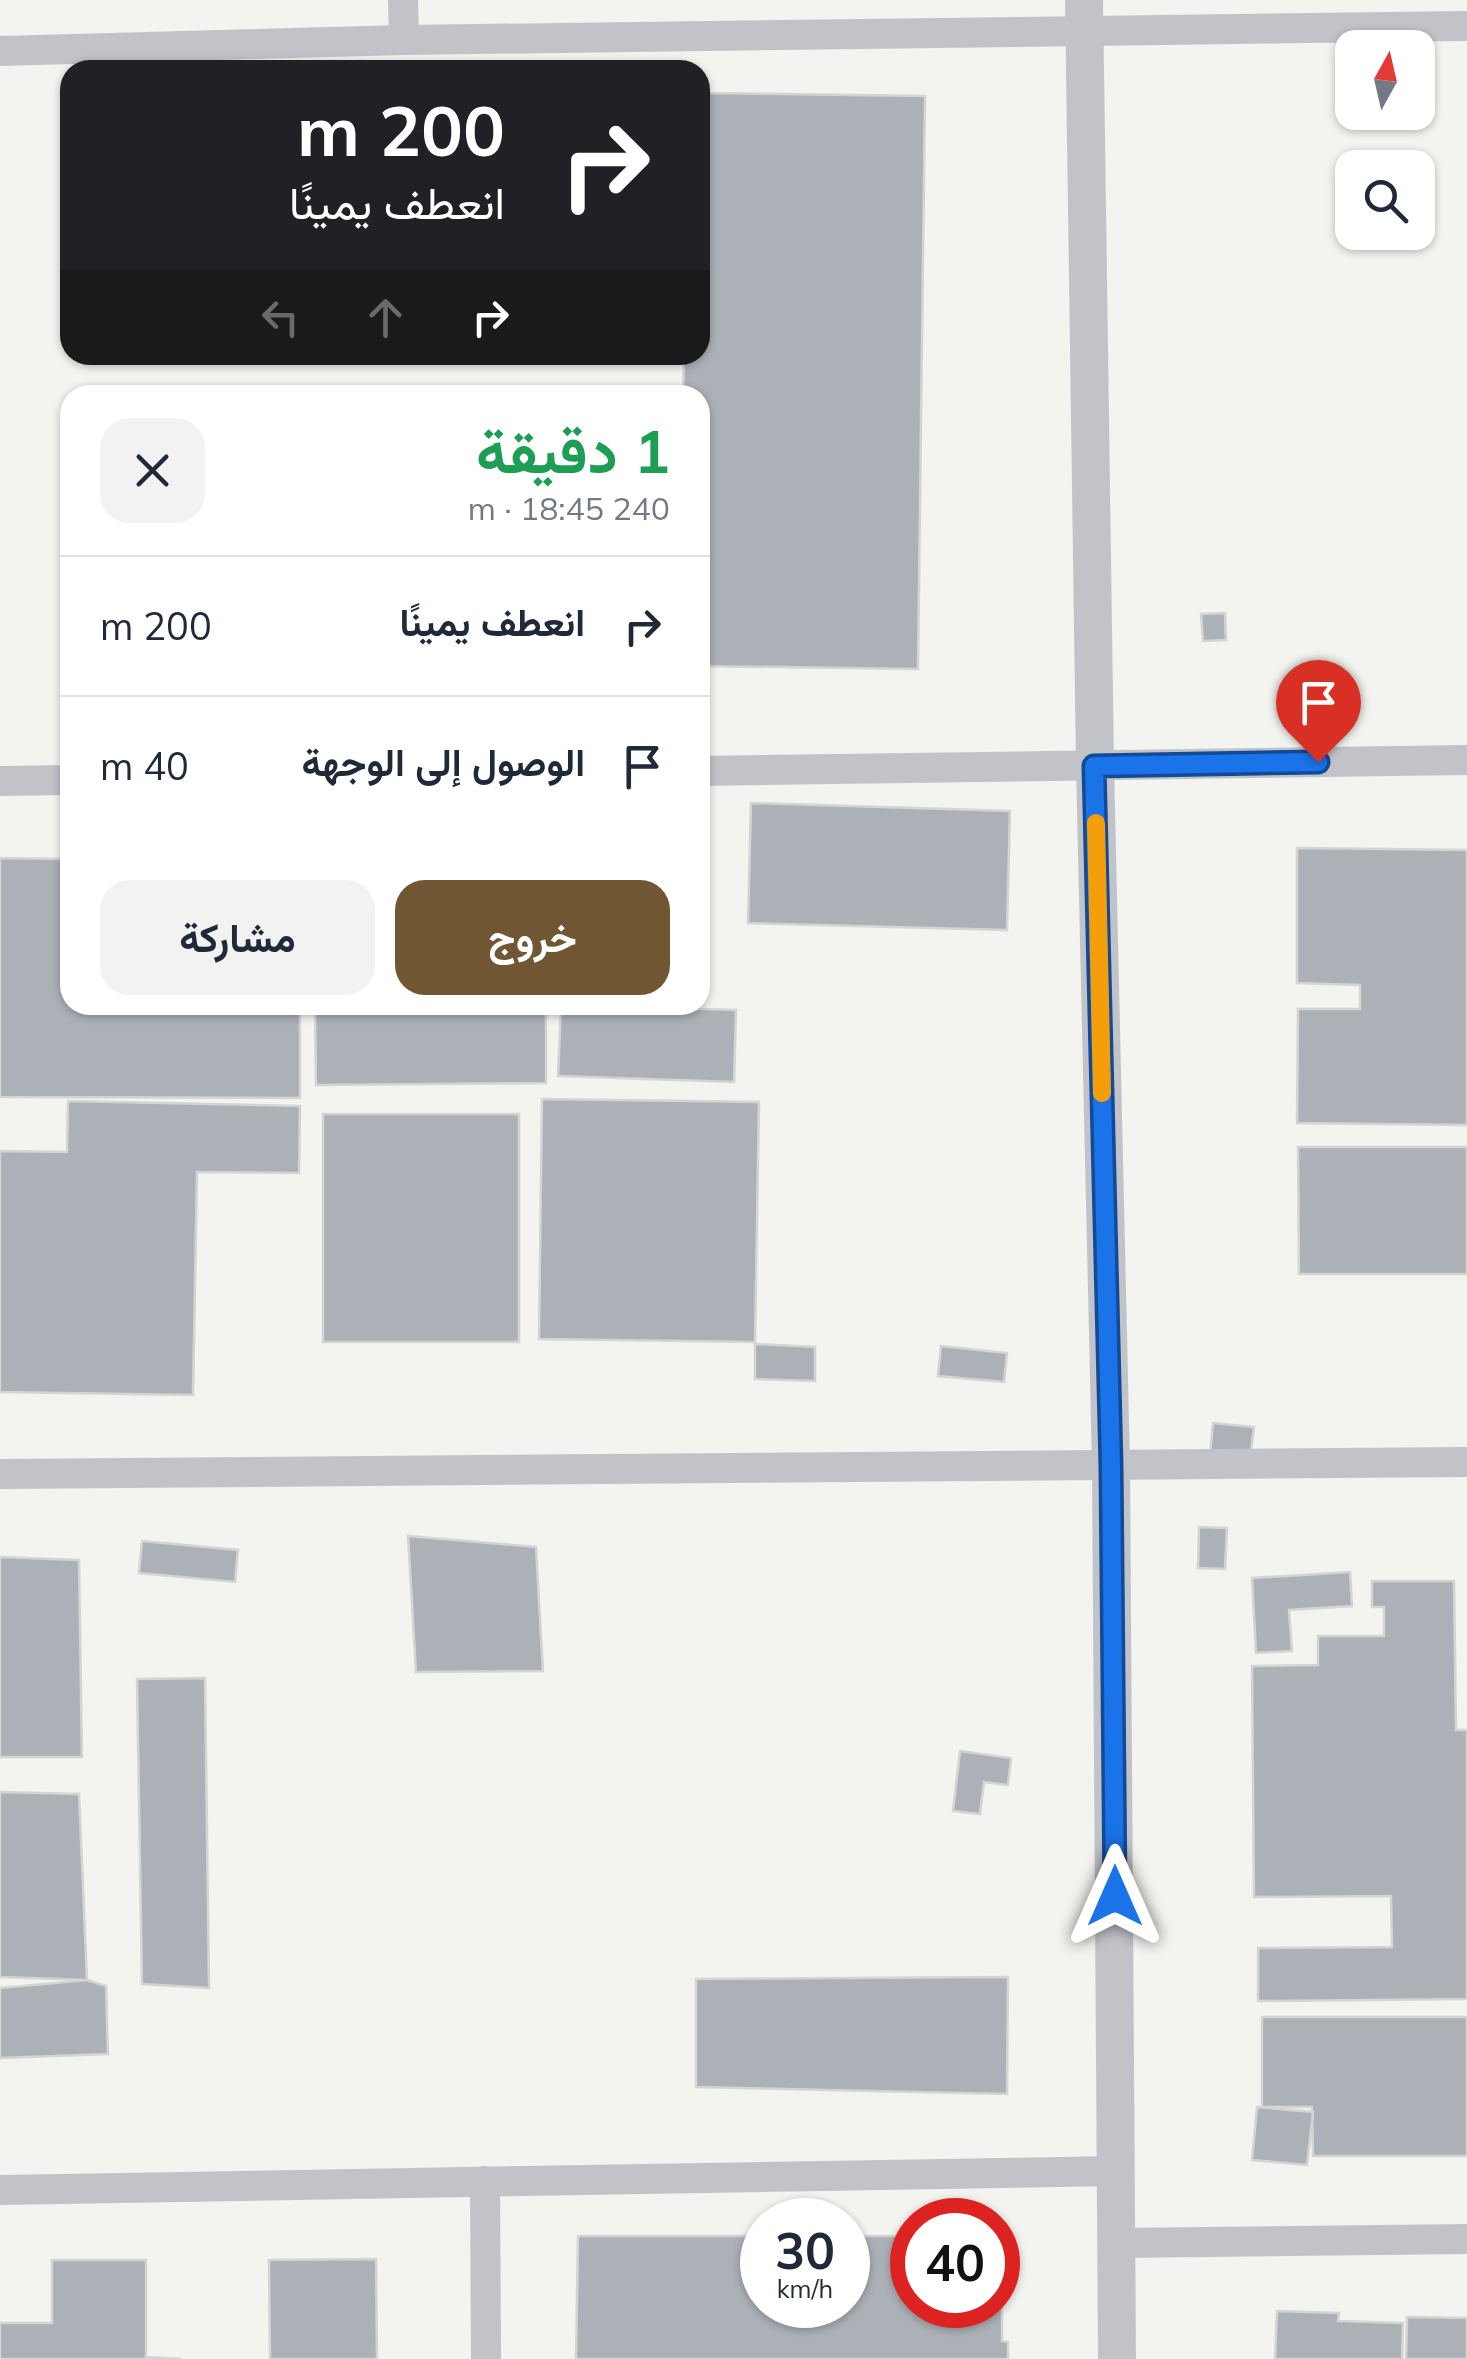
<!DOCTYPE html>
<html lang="ar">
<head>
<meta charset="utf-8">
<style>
	body { margin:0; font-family:Mulish,Vazirmatn,sans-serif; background:#f2f2f3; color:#1f2937; direction:rtl; height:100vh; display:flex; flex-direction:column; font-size:38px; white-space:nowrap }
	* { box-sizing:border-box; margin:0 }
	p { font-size:32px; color:#747a83 }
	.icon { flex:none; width:55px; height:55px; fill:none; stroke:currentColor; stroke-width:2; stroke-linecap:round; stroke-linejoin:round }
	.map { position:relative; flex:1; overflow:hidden; direction:ltr }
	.drawer { position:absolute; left:60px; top:385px; width:650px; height:630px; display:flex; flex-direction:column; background:#fff; border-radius:30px; box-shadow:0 2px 8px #0004; direction:rtl }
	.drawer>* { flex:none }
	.banner { position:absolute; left:60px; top:60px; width:650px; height:305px; border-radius:30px; box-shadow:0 2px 8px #0004; direction:rtl; background:#202124; color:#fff; overflow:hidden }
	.needle { width:65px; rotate:8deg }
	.buttons { position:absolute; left:1335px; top:30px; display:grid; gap:20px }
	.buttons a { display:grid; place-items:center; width:100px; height:100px; border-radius:20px; background:#fff; box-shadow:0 2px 8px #0004; font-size:50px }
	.speed { position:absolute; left:740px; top:2198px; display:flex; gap:20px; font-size:50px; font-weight:700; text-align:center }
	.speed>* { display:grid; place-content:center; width:130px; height:130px; border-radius:50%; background:#fff; box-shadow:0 2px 8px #0004; line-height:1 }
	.speed small { font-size:25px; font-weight:400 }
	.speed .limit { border:15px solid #d22; background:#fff; color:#111 }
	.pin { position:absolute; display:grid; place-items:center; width:85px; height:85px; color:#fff; margin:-102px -42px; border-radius:50% 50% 50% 0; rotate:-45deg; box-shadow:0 0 10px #0007 }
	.pin .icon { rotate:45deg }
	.me { position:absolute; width:110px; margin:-55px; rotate:0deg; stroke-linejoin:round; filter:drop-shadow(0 0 8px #0008) }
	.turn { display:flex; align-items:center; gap:35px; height:210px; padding:0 40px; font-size:45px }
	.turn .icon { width:130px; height:130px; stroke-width:2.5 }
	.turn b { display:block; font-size:70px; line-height:85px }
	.lanes { display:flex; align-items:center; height:95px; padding:0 40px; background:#0003; justify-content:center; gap:50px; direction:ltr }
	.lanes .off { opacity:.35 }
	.round { display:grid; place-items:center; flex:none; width:105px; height:105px; border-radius:30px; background:#f2f2f3 }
	.headline { display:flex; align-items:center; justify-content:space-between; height:170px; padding:0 40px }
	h1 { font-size:60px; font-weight:700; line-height:75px; color:#1e9e55 }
	.action { display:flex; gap:20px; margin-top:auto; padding:20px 40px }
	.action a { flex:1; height:115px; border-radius:30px; background:#715633; color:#fff; font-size:40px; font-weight:700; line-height:115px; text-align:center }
	.action a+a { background:#f2f2f3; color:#1f2937 }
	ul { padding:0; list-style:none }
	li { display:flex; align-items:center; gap:30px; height:140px; padding:0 40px; border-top:2px solid #e0e1e3 }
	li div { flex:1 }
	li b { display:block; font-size:38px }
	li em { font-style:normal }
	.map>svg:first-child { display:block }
</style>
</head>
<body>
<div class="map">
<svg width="1467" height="2359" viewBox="0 0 1467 2359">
	<rect width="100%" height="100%" fill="#f3f4f0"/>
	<!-- building -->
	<g fill="#acb0b7" stroke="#d4d5d3" stroke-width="2.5">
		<polygon points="700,93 925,96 918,669 700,666 700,395 683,395 684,355 700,355"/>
		<polygon points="1225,613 1226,640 1203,641 1201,614"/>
		<polygon points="751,803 1010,811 1007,930 748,923"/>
		<polygon points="1297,848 1467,850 1467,1125 1297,1123 1298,1009 1360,1009 1360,985 1297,983"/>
		<polygon points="0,858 70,859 70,1005 300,1005 300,1098 0,1097"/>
		<polygon points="315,1005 546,1005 546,1083 316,1085"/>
		<polygon points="561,1005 736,1010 734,1082 558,1076"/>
		<polygon points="542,1099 759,1102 755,1342 539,1339"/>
		<polygon points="68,1101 300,1106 299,1173 197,1172 193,1395 0,1392 0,1151 67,1152"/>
		<rect x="323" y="1114" width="196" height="228"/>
		<polygon points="1298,1147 1467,1147 1467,1274 1299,1274"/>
		<polygon points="755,1344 815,1347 815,1381 755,1379"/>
		<polygon points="941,1346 1007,1353 1004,1382 938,1376"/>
		<polygon points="1213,1423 1254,1427 1250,1458 1210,1455"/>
		<polygon points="1199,1527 1227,1528 1225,1569 1198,1568"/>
		<polygon points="408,1536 536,1547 543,1671 416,1672"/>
		<polygon points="142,1541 238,1550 235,1582 139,1573"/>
		<polygon points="0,1557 79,1560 82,1757 0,1757"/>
		<polygon points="1350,1572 1352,1606 1289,1610 1292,1651 1256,1653 1252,1578"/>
		<polygon points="1372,1581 1454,1581 1456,1730 1467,1730 1467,1999 1258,2001 1258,1948 1392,1947 1391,1896 1254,1897 1252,1666 1318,1665 1318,1636 1384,1636 1384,1607 1372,1607"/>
		<polygon points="205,1678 209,1988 142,1984 137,1679"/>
		<polygon points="960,1751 1011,1758 1008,1785 984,1782 980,1814 953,1811"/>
		<polygon points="0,1792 79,1794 87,1980 0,1977"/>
		<polygon points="1008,1977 1007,2094 696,2087 696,1979"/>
		<polygon points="87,1980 106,1986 108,2054 0,2058 0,1988"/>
		<polygon points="1262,2017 1467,2017 1467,2156 1313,2156 1312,2107 1262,2107"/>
		<polygon points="1257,2107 1313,2112 1307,2165 1252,2160"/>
		<polygon points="578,2236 762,2236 762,2305 848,2305 848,2236 912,2236 912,2305 998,2305 998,2236 1002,2236 1002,2341 1008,2342 1008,2359 576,2359"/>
		<polygon points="376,2259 377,2359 270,2359 269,2260"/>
		<polygon points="52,2260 146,2260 146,2357 181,2359 0,2359 0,2323 52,2323"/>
		<polygon points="1277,2311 1339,2313 1338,2321 1403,2323 1402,2359 1275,2359"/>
		<polygon points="1407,2317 1467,2318 1467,2359 1406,2359"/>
	</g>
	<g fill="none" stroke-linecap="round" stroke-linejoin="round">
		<!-- minor -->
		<g stroke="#c2c3c8" stroke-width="30">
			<polyline points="403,0 404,40"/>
			<polyline points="0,51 404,40 1467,26"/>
			<polyline points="700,771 1467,760"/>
			<polyline points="0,781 70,780"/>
			<polyline points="0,1474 1467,1462"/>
			<polyline points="485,2181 486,2359"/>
			<polyline points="0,2190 1117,2171"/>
			<polyline points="1116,2243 1467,2239"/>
		</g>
		<!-- tertiary -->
		<polyline stroke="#c2c3c8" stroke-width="38" points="1084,0 1095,766 1111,1465 1117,2359"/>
	</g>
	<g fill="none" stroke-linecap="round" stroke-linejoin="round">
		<!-- route casing -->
		<g stroke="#114b97" stroke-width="25">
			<polyline id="route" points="1115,1896 1111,1466 1094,766 1318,762"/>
		</g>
		<!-- route -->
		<use href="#route" stroke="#1a73e8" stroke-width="18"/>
		<!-- slow -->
		<polyline stroke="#f59e0b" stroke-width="18" points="1096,823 1102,1093"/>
	</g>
</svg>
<div class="buttons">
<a><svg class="needle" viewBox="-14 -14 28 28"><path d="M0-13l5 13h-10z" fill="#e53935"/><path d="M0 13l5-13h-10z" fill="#747a83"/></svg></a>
<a><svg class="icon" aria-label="search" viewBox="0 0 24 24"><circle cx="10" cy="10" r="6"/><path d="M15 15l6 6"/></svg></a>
</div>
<div class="speed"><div>30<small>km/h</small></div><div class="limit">40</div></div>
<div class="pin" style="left:1318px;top:762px;background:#d93025"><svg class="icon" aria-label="arrive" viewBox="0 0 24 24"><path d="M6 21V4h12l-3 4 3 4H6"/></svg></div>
<svg class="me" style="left:1115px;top:1896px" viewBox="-20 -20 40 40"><path d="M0-17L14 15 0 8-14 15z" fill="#1a73e8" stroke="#fff" stroke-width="4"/></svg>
<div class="banner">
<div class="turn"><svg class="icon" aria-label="right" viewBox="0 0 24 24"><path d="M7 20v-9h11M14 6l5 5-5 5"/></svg><div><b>200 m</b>انعطف يمينًا</div></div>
<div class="lanes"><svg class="icon off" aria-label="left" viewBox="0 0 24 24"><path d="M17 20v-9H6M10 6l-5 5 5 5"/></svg><svg class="icon off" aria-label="ahead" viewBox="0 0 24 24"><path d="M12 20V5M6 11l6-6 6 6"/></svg><svg class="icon" aria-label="right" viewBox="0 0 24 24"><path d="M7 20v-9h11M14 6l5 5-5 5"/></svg></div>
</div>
<section class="drawer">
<div class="headline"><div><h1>1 دقيقة</h1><p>240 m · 18:45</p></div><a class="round"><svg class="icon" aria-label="close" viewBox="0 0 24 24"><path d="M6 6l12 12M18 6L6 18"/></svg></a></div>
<ul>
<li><svg class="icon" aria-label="right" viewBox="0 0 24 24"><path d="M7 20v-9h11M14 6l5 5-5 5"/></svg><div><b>انعطف يمينًا</b></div><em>200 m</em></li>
<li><svg class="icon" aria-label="arrive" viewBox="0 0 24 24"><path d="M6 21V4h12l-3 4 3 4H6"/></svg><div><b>الوصول إلى الوجهة</b></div><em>40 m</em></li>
</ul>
<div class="action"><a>خروج</a><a>مشاركة</a></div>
</section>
</div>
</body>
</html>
